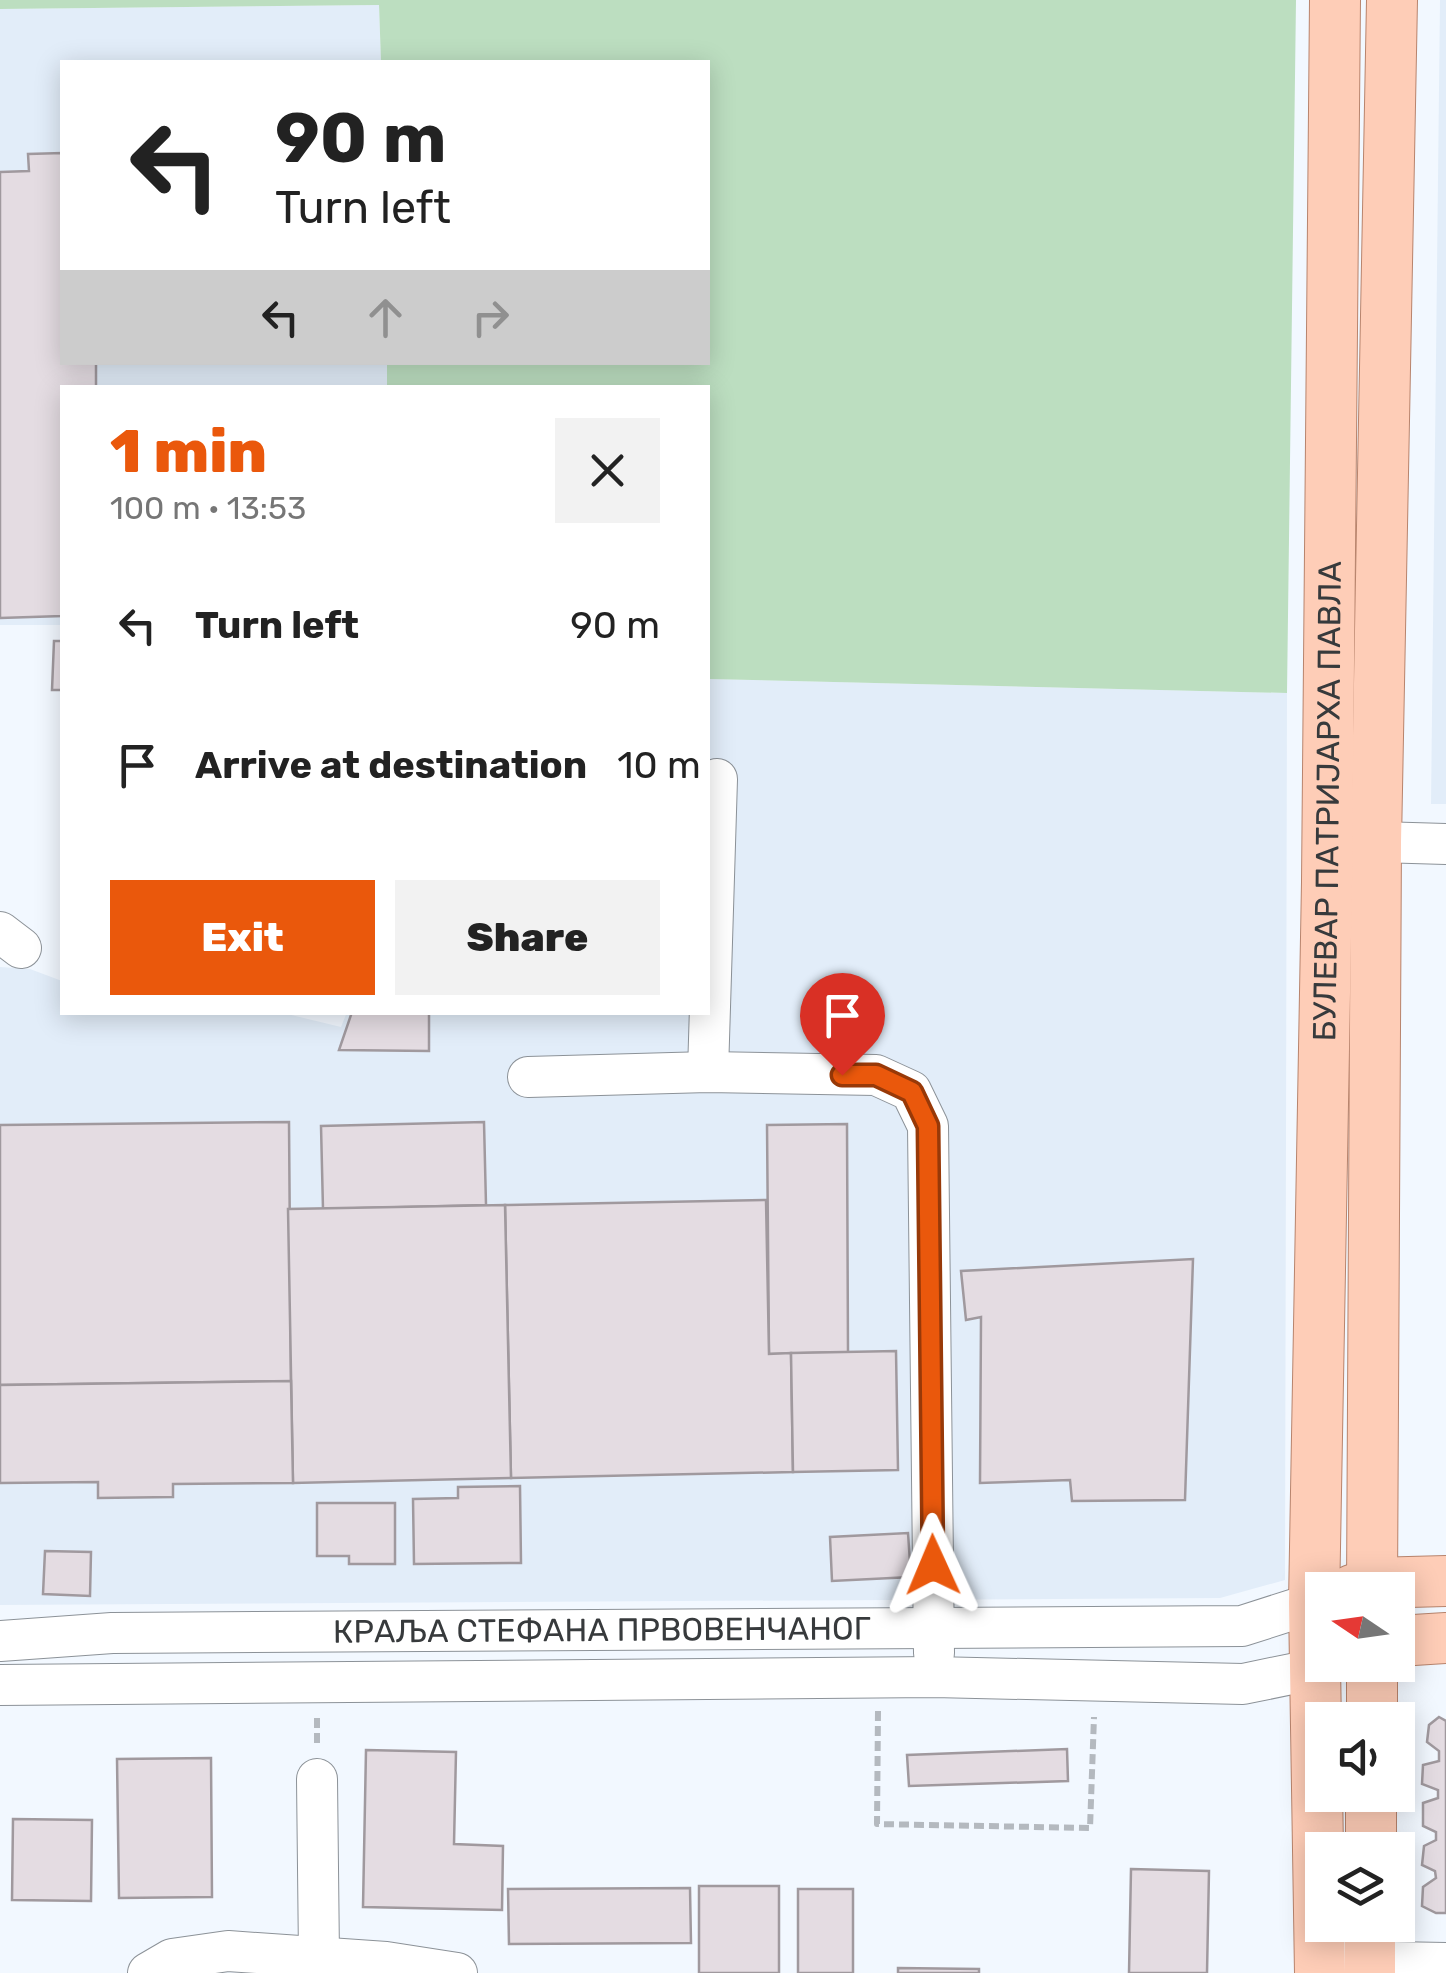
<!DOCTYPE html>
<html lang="en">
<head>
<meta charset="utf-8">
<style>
	body { margin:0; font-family:Rubik,sans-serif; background:#f2f2f2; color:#222; height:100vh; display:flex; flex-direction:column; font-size:38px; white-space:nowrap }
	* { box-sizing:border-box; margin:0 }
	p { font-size:32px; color:#767676 }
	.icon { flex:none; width:55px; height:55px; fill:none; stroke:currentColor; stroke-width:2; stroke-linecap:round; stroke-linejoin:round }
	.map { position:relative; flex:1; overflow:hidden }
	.details { position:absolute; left:60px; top:385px; width:650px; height:630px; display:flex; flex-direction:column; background:#fff; border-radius:0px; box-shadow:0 5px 25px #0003 }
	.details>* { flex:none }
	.banner { position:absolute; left:60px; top:60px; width:650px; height:305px; border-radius:0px; box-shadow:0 5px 25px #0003; background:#fff; color:#222; overflow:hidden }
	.needle { width:65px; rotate:283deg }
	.tools { position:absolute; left:1305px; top:1572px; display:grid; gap:20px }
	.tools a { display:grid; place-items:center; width:110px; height:110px; border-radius:0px; background:#fff; box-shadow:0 5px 25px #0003; font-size:50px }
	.pin { position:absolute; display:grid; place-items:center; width:85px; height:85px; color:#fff; margin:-102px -42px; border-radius:50% 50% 50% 0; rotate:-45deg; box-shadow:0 0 10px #0007 }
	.pin .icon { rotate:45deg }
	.me { position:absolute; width:110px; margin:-55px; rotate:359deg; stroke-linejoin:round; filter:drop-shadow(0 0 8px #0008) }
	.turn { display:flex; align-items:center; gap:35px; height:210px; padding:0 50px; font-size:45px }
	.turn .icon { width:130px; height:130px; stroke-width:2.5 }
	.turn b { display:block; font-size:70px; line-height:85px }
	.lanes { display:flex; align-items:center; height:95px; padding:0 50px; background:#0003; justify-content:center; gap:50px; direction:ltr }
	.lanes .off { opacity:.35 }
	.round { display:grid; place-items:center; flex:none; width:105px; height:105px; border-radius:0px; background:#f2f2f2 }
	.overview { display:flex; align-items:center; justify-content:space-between; height:170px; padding:0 50px }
	h1 { font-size:60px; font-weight:800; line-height:75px; color:#ea580c }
	.button { display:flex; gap:20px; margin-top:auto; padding:20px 50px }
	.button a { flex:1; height:115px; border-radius:0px; background:#ea580c; color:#fff; font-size:40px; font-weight:800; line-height:115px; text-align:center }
	.button a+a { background:#f2f2f2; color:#222 }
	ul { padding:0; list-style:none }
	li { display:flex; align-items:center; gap:30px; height:140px; padding:0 50px }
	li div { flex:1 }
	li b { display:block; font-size:38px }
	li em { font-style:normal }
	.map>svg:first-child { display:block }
</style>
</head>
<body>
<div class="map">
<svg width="1446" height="1973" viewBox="0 0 1446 1973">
	<rect width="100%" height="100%" fill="#f2f8ff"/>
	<!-- built -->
	<g fill="#e2edf9">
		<polygon points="1440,0 1446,0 1446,804 1431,804"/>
		<polygon points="379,5 381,62 62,62 62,362 387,363 387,387 62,388 62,625 0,625 0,9"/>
		<polygon points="708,679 1287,693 1285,1580 1220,1598 0,1605 0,967 30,969 62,981 62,1012 279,1012 341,1027 347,1012 708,1012"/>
	</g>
	<!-- green -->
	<polygon fill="#bcdec0" points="0,0 1296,0 1287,693 708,679 708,388 387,387 387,363 708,362 708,62 381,62 379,5 0,9"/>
	<!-- building -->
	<g fill="#e4dce2" stroke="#a0999e" stroke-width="2.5">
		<polygon points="62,153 62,362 96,362 96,388 62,388 62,616 0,618 0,172 29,171 28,154"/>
		<polygon points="54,641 62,641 62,690 52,690"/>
		<polygon points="352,1012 429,1012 429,1051 339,1050"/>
		<polygon points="289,1122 291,1381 0,1385 0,1125"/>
		<polygon points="484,1122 486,1205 323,1209 321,1126"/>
		<polygon points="847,1124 848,1352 769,1354 767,1125"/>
		<polygon points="766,1200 769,1354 791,1353 793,1472 511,1478 505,1205"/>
		<polygon points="505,1205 511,1478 293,1483 288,1209"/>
		<polygon points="1193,1259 1185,1500 1072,1501 1070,1480 980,1483 981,1317 966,1320 961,1271"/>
		<polygon points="896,1351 898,1470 793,1472 791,1353"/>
		<polygon points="291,1381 293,1483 173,1484 173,1497 98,1498 98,1482 0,1483 0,1385"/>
		<polygon points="520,1486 521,1563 414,1564 413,1499 458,1498 458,1487"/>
		<polygon points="317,1503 395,1503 395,1564 349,1564 349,1556 317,1556"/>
		<polygon points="908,1533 911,1577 832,1581 830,1537"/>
		<polygon points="45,1551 91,1552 90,1596 43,1594"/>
		<polygon points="1439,1717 1446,1721 1446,1913 1436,1913 1422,1906 1423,1887 1436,1878 1435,1871 1422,1865 1424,1846 1436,1840 1436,1832 1423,1826 1423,1803 1438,1798 1438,1790 1422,1784 1423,1765 1439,1761 1439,1751 1427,1742 1429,1725"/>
		<polygon points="1067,1749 1068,1781 909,1786 907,1755"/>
		<polygon points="366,1750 456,1752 454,1844 503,1846 502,1910 363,1907"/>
		<polygon points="211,1758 212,1897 119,1898 117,1759"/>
		<polygon points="13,1819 92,1820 91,1901 12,1900"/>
		<polygon points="1131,1869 1209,1871 1207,1973 1129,1973"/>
		<rect x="699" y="1886" width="80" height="87"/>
		<polygon points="690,1888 691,1943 509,1944 508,1889"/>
		<rect x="798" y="1889" width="55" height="84"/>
		<polygon points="898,1968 979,1969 979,1973 898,1973"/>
	</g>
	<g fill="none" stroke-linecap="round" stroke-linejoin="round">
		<!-- minor casing -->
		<g stroke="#8c9298" stroke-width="42">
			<g id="minor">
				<polyline points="1345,841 1446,844"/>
				<polyline points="0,932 21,948"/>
				<polyline points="708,1072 717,779"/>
				<polyline points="528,1077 708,1072 876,1075 911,1091 928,1126 934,1653"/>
				<path id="s1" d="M0,1641L112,1633L1242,1626L1314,1603"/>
				<polyline points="0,1685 934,1677 1243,1684 1316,1669"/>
				<polyline points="317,1779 319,1957"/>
				<polyline points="1340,1961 1446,1963"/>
				<polyline points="148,1973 172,1959 228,1951 386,1962 457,1973"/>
			</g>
		</g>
		<!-- major casing -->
		<g stroke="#b8846d" stroke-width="52">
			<g id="major">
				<polyline points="1352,1590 1372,1583 1446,1581"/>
				<polyline points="1372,1590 1376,842 1392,0"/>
				<polyline points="1398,1641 1446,1638"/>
				<polyline points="1372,1720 1372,1665"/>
				<polyline points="1371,1850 1371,1795"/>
				<polyline points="1370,1925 1370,1973"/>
				<path id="s2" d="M1320,1973L1314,1603L1327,882L1335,0"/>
			</g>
		</g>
		<!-- path -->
		<g stroke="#b4b9bf" stroke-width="6" stroke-dasharray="10 5" stroke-linecap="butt">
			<polyline points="878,1711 877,1824 1090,1828 1094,1717"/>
			<polyline points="317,1743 317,1715"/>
		</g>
		<!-- minor -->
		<use href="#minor" stroke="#fff" stroke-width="40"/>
		<!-- major -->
		<use href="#major" stroke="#fecdb7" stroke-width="50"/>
	</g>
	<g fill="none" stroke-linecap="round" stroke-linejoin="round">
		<!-- route casing -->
		<g stroke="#983908" stroke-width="25">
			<polyline id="route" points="842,1075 876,1075 912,1092 928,1126 933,1565"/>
		</g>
		<!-- route -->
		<use href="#route" stroke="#ea580c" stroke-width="18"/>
	</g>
	<g text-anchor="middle" stroke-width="8" stroke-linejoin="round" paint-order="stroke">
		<!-- street labels -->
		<g font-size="32" fill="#373a3c" stroke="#fff">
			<text dy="11" stroke="none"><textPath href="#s2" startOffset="1172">БУЛЕВАР ПАТРИЈАРХА ПАВЛА</textPath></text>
			<text dy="11" stroke="none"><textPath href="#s1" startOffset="602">КРАЉА СТЕФАНА ПРВОВЕНЧАНОГ</textPath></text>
		</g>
	</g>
</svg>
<div class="tools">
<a><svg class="needle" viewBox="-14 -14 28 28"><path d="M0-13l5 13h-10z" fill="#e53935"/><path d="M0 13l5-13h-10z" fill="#767676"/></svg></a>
<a><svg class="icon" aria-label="sound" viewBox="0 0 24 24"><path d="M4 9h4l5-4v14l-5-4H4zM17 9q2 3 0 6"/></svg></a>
<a><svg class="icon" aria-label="layers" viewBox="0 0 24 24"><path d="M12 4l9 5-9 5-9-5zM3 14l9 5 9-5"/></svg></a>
</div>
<div class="pin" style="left:842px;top:1075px;background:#d93025"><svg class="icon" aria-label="arrive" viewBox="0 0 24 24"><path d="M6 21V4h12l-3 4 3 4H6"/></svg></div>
<svg class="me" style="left:933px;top:1565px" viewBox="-20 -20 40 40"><path d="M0-17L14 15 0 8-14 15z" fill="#ea580c" stroke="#fff" stroke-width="4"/></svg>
<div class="banner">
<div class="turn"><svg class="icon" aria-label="left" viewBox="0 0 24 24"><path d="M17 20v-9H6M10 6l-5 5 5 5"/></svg><div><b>90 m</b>Turn left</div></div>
<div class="lanes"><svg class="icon" aria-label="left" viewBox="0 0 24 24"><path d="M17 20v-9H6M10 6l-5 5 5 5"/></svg><svg class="icon off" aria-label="ahead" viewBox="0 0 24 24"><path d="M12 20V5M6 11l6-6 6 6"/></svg><svg class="icon off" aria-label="right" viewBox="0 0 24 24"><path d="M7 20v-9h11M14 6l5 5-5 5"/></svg></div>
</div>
<section class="details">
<div class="overview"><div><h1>1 min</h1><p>100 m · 13:53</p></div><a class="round"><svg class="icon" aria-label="close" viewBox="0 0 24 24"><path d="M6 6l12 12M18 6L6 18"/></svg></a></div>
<ul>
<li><svg class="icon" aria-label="left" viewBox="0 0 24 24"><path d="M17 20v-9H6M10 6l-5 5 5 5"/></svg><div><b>Turn left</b></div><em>90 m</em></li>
<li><svg class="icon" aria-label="arrive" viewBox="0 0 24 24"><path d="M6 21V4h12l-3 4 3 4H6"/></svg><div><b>Arrive at destination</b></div><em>10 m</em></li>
</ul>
<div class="button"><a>Exit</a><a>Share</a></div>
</section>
</div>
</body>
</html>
